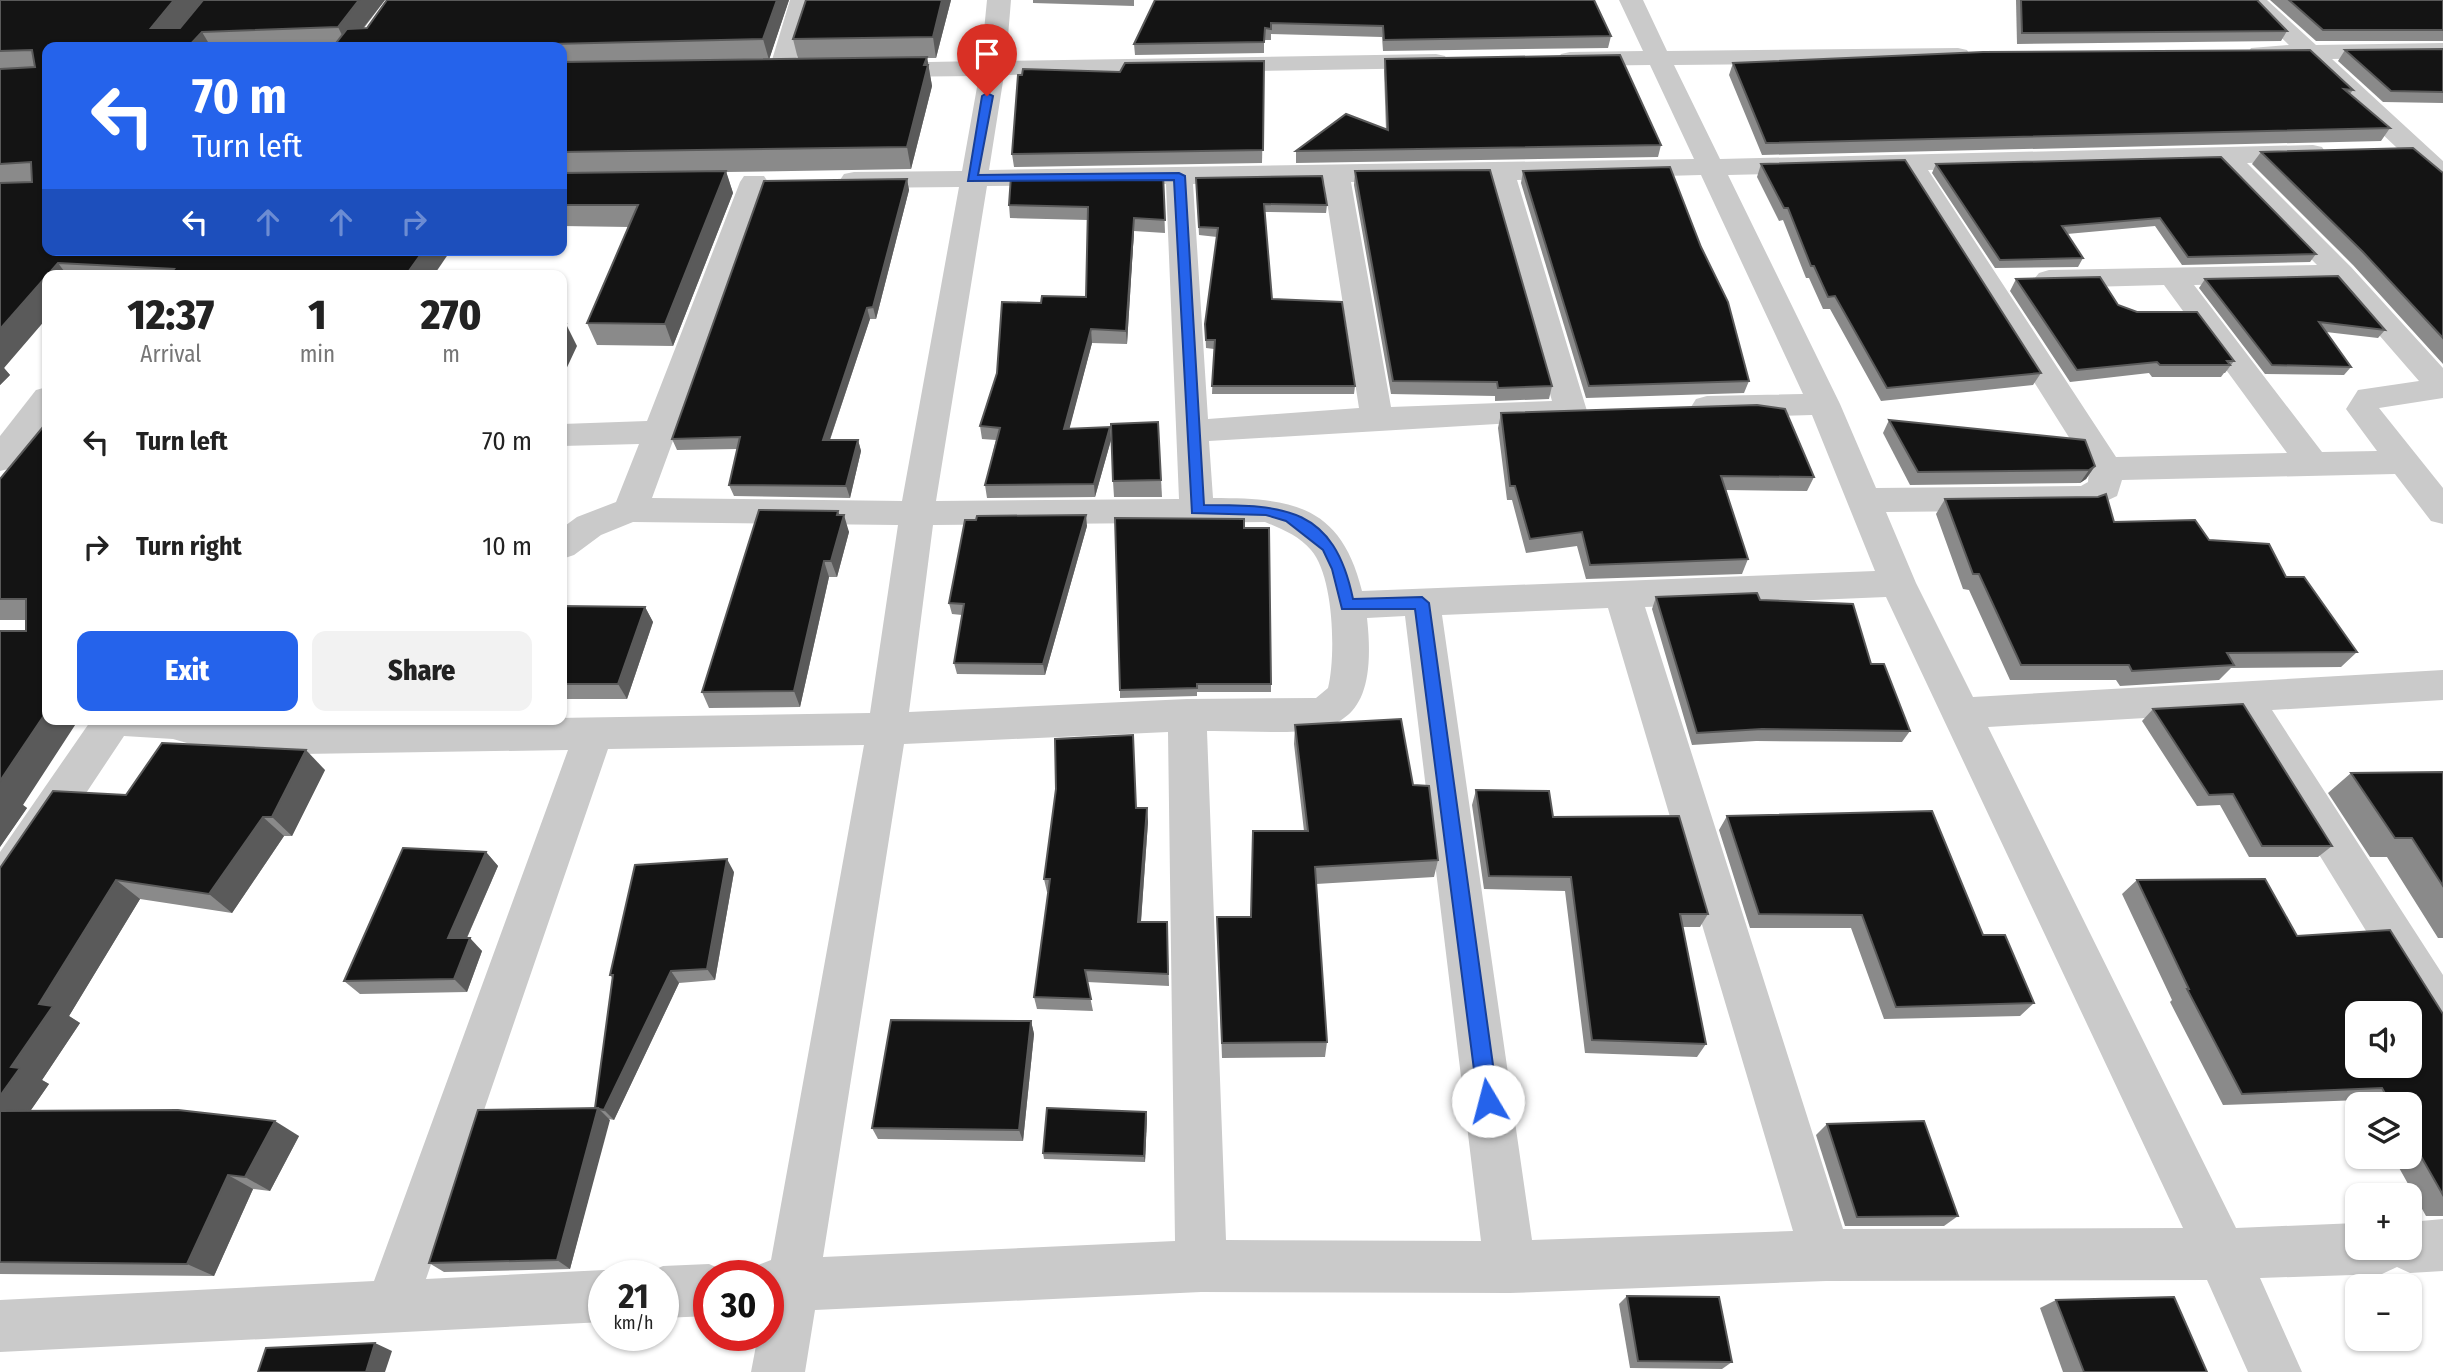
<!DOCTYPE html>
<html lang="en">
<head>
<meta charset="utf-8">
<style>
	body { margin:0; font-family:"Fira Sans Condensed",sans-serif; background:#f2f2f2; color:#222; height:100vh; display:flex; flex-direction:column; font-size:26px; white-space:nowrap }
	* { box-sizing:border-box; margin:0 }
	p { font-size:23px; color:#767676 }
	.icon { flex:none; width:38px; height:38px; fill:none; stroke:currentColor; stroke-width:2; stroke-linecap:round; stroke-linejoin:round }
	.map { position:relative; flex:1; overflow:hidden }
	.sheet { position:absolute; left:42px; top:270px; width:525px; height:455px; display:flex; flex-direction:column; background:#fff; border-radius:14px; box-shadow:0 2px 5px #0004 }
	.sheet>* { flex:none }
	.banner { position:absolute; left:42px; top:42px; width:525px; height:214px; border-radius:14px; box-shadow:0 2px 5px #0004; background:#2563eb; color:#fff; overflow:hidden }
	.controls { position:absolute; left:2345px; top:1001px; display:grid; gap:14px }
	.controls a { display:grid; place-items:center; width:77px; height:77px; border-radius:14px; background:#fff; box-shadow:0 2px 5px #0004; font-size:35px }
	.speed { position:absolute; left:588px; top:1260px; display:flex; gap:14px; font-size:35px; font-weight:700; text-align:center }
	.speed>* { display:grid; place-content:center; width:91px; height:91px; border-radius:50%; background:#fff; box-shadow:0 2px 5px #0004; line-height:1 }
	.speed small { font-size:18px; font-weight:400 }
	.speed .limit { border:10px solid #d22; background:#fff; color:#111 }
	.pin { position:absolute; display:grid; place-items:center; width:60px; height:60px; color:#fff; margin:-72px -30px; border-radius:50% 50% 50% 0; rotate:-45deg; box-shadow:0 0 7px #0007 }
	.pin .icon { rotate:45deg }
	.me { position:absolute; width:77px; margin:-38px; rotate:352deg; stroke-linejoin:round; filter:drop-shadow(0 0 5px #0008) }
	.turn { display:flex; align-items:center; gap:24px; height:147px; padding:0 35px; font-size:32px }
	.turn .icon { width:91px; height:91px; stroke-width:2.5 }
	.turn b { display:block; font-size:49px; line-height:60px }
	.lanes { display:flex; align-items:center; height:66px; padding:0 35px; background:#0003; justify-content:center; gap:35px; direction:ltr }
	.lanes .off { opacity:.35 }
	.eta { display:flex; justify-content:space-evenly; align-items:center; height:119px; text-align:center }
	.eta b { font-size:42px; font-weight:800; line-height:49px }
	.action { display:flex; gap:14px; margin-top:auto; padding:14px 35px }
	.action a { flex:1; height:80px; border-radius:14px; background:#2563eb; color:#fff; font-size:28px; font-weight:800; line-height:80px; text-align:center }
	.action a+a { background:#f2f2f2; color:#222 }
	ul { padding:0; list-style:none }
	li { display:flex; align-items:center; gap:21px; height:105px; padding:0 35px }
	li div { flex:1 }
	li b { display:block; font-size:26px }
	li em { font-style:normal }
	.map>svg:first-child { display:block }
</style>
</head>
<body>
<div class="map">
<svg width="2443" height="1372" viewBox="0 0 2443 1372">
	<rect width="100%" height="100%" fill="#fff"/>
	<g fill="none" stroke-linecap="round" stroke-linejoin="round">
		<!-- minor -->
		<g fill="#cacaca" fill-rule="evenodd">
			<polygon points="790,0 814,0 793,70 790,75 772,75 769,70"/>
			<path d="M987,0H1011L1006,61L1436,54L1445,56L1448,61L1445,66L1436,68L1004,75L989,170L1694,159L1650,65L1570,66L1561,64L1558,59L1561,54L1570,52L1643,51L1619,0H1643L1667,51L1958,48L1967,50L1970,55L1967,60L1958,62L1674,65L1720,159L2313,145L2322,147L2326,153L2322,159L2313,161L2247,163L2351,267L2443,368V398L2379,408L2443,488V524L2431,521L2395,474L2122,480L2117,496L2087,510L1886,512L1916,583L1973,697L2443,670V700L2272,710L2443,975V1037L2427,1030L2232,713L1988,727L2236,1228L2357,1223V1248H2410V1222L2443,1219V1271L2410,1273L2397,1267L2382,1274L2260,1278L2302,1372H2248L2207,1280L1826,1281L1510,1293L1201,1292L815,1310L805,1372H751L758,1335H768V1276H746L750,1268L771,1260L864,745L608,749L426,1279L604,1270L618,1276H604V1322L0,1352V1300L374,1281L568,750L229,755L173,739L124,736L15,900L0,906V852L92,719H216L229,723L870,713L898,525L633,522L601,535L574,555L562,559V528L577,517L616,502L639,444L562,446V424L647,421L740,182L744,176H764L768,182L652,498L902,501L959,187L854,188L844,186L840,180L844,174L854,172L962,171L979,76L877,77L868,75L865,70L868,65L877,63L981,61ZM2217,163L2317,265L2049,270L2039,273L2034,279L2039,285L2049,288L2164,285L2287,453L2116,457L1928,170ZM1901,171L2089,469L2088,482L2081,486L1876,488L1840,404L1728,175ZM1701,175L1803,394L1707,396L1696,399L1691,407L1696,415L1707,418L1812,415L1875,571L1362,591C1341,505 1292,498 1213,498L1209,441L1582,419L1587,411L1517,180ZM1490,180L1552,401L1391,407L1351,182ZM1324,182L1359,408L1208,419L1193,184ZM1166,184L1179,499L936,501L987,186ZM2333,282L2419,381L2358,390L2346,409L2377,451L2322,452L2194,285ZM1265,522C1282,529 1299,536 1311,550C1334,576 1336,656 1328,688L1316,698L1187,699L909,712L933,525ZM1886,597L2183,1228L1843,1229L1645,607ZM1608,608L1793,1231L1532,1240L1442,615ZM1405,616L1481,1241L1226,1240L1207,731C1309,730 1382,754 1367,618ZM1168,732L1175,1241L823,1257L904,744Z"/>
			<polygon points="2242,0 2267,0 2316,45 2443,43 2443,57 2332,59 2443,161 2443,184 2433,182 2304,60 2251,58 2248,53 2251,48 2289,45"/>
			<polygon points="47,387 47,420 12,468 0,471 0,436 36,390"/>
			<polygon points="709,1264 727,1272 729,1276 709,1276 709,1316 663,1318 663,1276 645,1274 663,1266"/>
		</g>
	</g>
	<!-- wall -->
	<g fill="#8a8a8a">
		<polygon points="0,0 385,0 364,28 789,0 769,59 798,59 793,39 951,0 936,58 927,58 932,86 911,169 726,172 733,193 673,346 597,345 587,323 629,227 562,226 562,47 47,47 47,250 137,250 134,255 346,255 434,275 47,275 4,368 10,375 0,385"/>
		<polygon points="1033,0 1134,0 1134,6 1033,3"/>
		<polygon points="1155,0 1611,36 1608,48 1383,51 1382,37 1271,34 1271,40 1264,40 1264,53 1135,55 1134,44"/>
		<polygon points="2016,0 2257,0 2287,31 2281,41 2017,44"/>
		<polygon points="2270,0 2443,0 2443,41 2316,41"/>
		<polygon points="2443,49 2443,103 2383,102 2338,61 2345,50"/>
		<polygon points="1385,59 1661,145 1658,157 1296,163 1296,151 1386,130 1384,71"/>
		<polygon points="1264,61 1262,163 1014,167 1012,154 1120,72"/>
		<polygon points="1733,63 2353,90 2350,94 2390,128 2381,141 1762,155 1729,75"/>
		<polygon points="2261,152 2443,173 2443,364 2353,265 2252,164"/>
		<polygon points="1761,164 2041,373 2033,385 1881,401 1830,309 1823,309 1809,278 1806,278 1783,220 1779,221 1757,177"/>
		<polygon points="1936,164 2316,254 2310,262 2182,265 2155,226 2067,234 2083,258 2078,267 1995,268 1932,173"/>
		<polygon points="1355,171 1552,386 1549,399 1495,401 1495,396 1391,394 1354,185"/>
		<polygon points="1523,171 1701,247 1749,381 1744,393 1586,398 1521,183"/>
		<polygon points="1163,174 1165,233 1134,231 1127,344 1092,343 1069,429 1110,427 1111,440 1095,497 987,498 985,485 996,440 982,439 980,426 997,373 1041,303 1086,297 1088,220 1010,218 1009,205"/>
		<polygon points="1196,178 1327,205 1326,213 1265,212 1272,299 1355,386 1354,394 1212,394 1214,349 1206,348 1205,324 1217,237 1199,235"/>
		<polygon points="907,179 909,190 876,319 870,319 830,440 858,440 861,451 850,498 734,496 729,485 738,449 677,450 672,439"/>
		<polygon points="459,250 513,250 510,255"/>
		<polygon points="2016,279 2118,305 2234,361 2225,373 2224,373 2221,377 2152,377 2149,373 2070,382 2010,291"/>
		<polygon points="2205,279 2385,330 2378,338 2326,332 2351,367 2344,375 2265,374 2199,288"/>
		<polygon points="1501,413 1814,477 1807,491 1726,490 1748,559 1742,574 1586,579 1577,546 1526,553 1512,500 1507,500 1498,428"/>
		<polygon points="1889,420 2095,466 2086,479 2080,483 1910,485 1883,433"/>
		<polygon points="47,422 23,805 27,808 0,847 26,631 26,620 0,620 0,479"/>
		<polygon points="1158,422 1162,497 1114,497 1113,481"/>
		<polygon points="1945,499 2114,522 2209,540 2286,577 2357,652 2341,667 2231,668 2219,680 2120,686 2116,680 2010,680 1969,590 1963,589 1936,514"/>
		<polygon points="839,515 849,532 837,577 829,577 800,707 709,708 702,692"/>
		<polygon points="1087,526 1045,675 957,674 954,663 962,615 952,614 949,603"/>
		<polygon points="1244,528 1271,684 1271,692 1197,692 1197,696 1120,698 1120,690"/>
		<polygon points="1656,597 1760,600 1871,664 1910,731 1902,742 1756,741 1692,745 1652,609"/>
		<polygon points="562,606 645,607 653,622 627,699 562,699"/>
		<polygon points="2153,709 2332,846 2318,857 2249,857 2220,805 2197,806 2142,721"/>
		<polygon points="1295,725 1413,785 1438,860 1434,877 1316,884 1327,1042 1325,1057 1222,1058 1217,917 1251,917 1304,831 1294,744"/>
		<polygon points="1133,735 1136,808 1147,808 1148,822 1141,922 1167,922 1169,986 1087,982 1093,1011 1037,1009 1034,997 1048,892 1047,892 1044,879"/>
		<polygon points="325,770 292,836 284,836 232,913 140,899 69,1016 80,1023 42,1080 49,1084 30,1111 299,1136 270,1191 253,1189 214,1276 0,1274 0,868 126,795"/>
		<polygon points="2443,772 2443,938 2438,938 2387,857 2370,857 2328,793 2351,773"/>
		<polygon points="1476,790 1553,817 1708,914 1700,927 1682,927 1706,1044 1697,1057 1585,1053 1565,891 1484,889 1472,805"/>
		<polygon points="1727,816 1983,935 2034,1003 2020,1016 1884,1019 1851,928 1750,928 1719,830"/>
		<polygon points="486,852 498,866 467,938 482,951 467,992 360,994 344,981"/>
		<polygon points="734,872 715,980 679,983 614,1120 609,1119 570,1269 444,1272 429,1263 596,1108 613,979 610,975"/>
		<polygon points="2137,880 2297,936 2443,1014 2443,1216 2426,1216 2393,1157 2410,1157 2410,1104 2363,1104 2361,1100 2223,1105 2170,1002 2172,1000 2122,894"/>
		<polygon points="1031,1021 1034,1034 1023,1141 878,1139 872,1128"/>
		<polygon points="1146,1112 1147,1118 1145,1162 1044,1159 1043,1153"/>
		<polygon points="1827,1124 1958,1216 1944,1226 1845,1226 1816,1135"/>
		<polygon points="1627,1296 1732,1362 1722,1369 1630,1368 1619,1304"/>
		<polygon points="2056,1300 2207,1372 2063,1372 2040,1308"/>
	</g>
	<!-- shaded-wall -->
	<g fill="#5a5a5a">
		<polygon points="174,0 204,0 166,47 151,28"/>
		<polygon points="359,0 385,0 348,47 338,27"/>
		<polygon points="777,0 789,0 769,60 763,39"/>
		<polygon points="942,0 951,0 936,58 933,37"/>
		<polygon points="202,32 211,47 188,47"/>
		<polygon points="927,57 932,86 911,169 907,147"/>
		<polygon points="726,171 733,193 673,346 665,324"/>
		<polygon points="907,179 909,190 876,319 873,307"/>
		<polygon points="1134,218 1134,231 1127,344 1126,331"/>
		<polygon points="108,250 137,250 127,267 105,255"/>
		<polygon points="324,250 348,250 336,275 322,255"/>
		<polygon points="424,250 451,250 434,275 406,275"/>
		<polygon points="58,263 67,275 48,275"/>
		<polygon points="47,276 47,318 4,368 10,375 0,385 0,329"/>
		<polygon points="867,308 870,319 826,451 823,440"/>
		<polygon points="566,324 577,346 562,378 562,333"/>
		<polygon points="1091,329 1092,343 1066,442 1064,429"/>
		<polygon points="1110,427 1111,440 1095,497 1094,484"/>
		<polygon points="858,440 861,451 850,498 846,486"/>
		<polygon points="2095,466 2086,479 2080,483 2089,470"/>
		<polygon points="838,511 842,523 844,515 849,532 837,577 831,561"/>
		<polygon points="1086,515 1087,526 1045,675 1043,664"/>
		<polygon points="824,561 829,577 800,707 794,691"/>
		<polygon points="645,607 653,622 627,699 618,684"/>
		<polygon points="47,711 47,719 79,719 23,805 27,808 0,847 0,781"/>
		<polygon points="306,750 325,770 292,836 272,817"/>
		<polygon points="1147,808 1148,822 1140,934 1138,922"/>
		<polygon points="263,817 284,836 232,913 209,894"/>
		<polygon points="486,852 498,866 461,951 448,938"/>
		<polygon points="727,859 734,872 715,980 707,969"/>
		<polygon points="116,880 140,899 69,1016 80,1023 42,1080 49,1084 20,1126 0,1116 0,1096 11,1067 39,1004"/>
		<polygon points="470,938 482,951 467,992 454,979"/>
		<polygon points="671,971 679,983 614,1120 604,1110"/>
		<polygon points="1031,1021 1034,1034 1023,1141 1019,1130"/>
		<polygon points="598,1108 610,1120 570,1269 557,1260"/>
		<polygon points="1146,1112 1147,1118 1145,1162 1144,1156"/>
		<polygon points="275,1121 299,1136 270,1191 245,1177"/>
		<polygon points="228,1175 253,1189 214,1276 187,1264"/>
		<polygon points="375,1343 392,1351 385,1372 366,1372"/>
	</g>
	<!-- building -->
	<g fill="#141414" stroke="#5a5a5a" stroke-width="2" fill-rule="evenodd">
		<polygon points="0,0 174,0 151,28 180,28 203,0 359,0 338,27 202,32 188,47 47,47 47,250 108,250 105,255 138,255 141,250 324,250 322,255 355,254 357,250 424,250 406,275 169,275 174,269 58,263 0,329 0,183 32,182 31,162 0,164 0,69 35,67 32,50 0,51"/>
		<polygon points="387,0 777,0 763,39 552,44 552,47 333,47 347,29 367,28"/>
		<polygon points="806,0 942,0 933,37 793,39"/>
		<polygon points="1155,0 1594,0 1611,36 1384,40 1383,26 1271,23 1271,29 1265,28 1264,42 1134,44"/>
		<polygon points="2021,0 2257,0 2287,31 2022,33"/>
		<polygon points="2289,0 2443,0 2443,30 2323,30"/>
		<polygon points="2443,49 2443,92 2391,91 2345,50"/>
		<polygon points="2310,50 2353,90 2344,89 2390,128 1766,143 1733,63 1983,52"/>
		<polygon points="1620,55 1661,145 1296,151 1346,114 1388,130 1385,59"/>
		<polygon points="927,57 924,65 928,65 907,147 562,152 562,62"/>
		<polygon points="1264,61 1263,150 1012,154 1018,75 1022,75 1023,69 1120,72 1125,63"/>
		<polygon points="2413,148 2443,173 2443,338 2363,252 2261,152"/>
		<polygon points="2221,157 2316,254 2188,257 2160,218 2062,226 2083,258 2000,260 1936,164"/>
		<polygon points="1905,160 2041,373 1887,388 1835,296 1828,297 1814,266 1811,266 1788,208 1784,208 1761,164"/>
		<polygon points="1670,167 1701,247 1728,302 1749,381 1589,386 1523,171"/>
		<polygon points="1490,170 1552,386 1498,388 1497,382 1393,381 1355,171"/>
		<polygon points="726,171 665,324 587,323 638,205 562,205 562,173"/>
		<polygon points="1163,174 1165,220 1134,218 1126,331 1091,329 1064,429 1110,427 1094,484 985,485 1000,428 980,426 997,373 1002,302 1041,303 1042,296 1086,297 1088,207 1009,205 1011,176"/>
		<polygon points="1322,176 1327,205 1264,204 1272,299 1342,302 1355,386 1212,386 1215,340 1206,340 1205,324 1218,228 1199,227 1196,178"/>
		<polygon points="907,179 873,307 867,308 823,440 858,440 846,486 729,485 740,437 672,439 764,181"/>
		<polygon points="2338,276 2385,330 2319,322 2351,367 2272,365 2205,279"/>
		<polygon points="2100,277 2118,305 2137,312 2197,312 2234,361 2227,361 2230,365 2160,365 2157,362 2077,370 2016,279"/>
		<polygon points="562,323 566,324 562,333"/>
		<polygon points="1757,405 1785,409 1814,477 1721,476 1748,559 1590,565 1582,532 1530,539 1515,486 1510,486 1501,413"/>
		<polygon points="1889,420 2085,440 2095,466 2089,470 1918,472"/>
		<polygon points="47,422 47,711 0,781 0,631 26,631 26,599 0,599 0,479"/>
		<polygon points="1158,422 1161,480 1113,481 1111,424"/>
		<polygon points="2106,494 2114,522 2195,520 2209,540 2269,544 2286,577 2304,577 2357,652 2227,653 2234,665 2132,671 2129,665 2021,665 1979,574 1973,574 1945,499 2098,497"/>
		<polygon points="759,510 838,511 837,515 844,515 831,561 824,561 794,691 702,692"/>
		<polygon points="1086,515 1043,664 954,663 964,604 949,603 965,520 976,520 977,516"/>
		<polygon points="1115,518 1244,519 1244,528 1269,528 1271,684 1197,684 1197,688 1120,690"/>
		<polygon points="1757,593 1760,600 1853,604 1871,664 1884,664 1910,731 1762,729 1697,733 1656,597"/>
		<polygon points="562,606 645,607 618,684 562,684"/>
		<polygon points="2243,704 2332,846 2262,846 2233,794 2209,795 2153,709"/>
		<polygon points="1401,719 1413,785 1429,786 1438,860 1315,867 1327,1042 1222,1043 1217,917 1251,917 1253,831 1308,831 1295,725"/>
		<polygon points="1133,735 1136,808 1147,808 1138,922 1167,922 1168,974 1085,970 1091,999 1034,997 1050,879 1044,879 1056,789 1055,739"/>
		<polygon points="162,743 306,750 272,817 263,817 209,894 116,880 39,1004 53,1006 11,1067 20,1068 0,1096 0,868 53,791 126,795"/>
		<polygon points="2443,772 2443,886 2412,838 2395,838 2351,773"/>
		<polygon points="1476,790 1549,791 1553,817 1679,816 1708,914 1680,914 1706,1044 1592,1040 1571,877 1489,876"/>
		<polygon points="1932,811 1983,935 2005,935 2034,1003 1896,1007 1862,915 1759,914 1727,816"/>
		<polygon points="403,848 486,852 448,938 470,938 454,979 344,981"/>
		<polygon points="727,859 707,969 671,971 604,1110 595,1108 613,975 610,975 635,865"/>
		<path d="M2265,879L2297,936L2390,930L2443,1014V1195L2410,1137V1104H2391L2382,1088L2242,1094L2187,989H2189L2137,880ZM2357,1013H2410V1066H2357Z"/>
		<polygon points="891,1020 1031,1021 1019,1130 872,1128"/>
		<polygon points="598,1108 557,1260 429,1263 478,1110"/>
		<polygon points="1047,1108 1146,1112 1144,1156 1043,1153"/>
		<polygon points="178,1110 275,1121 245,1177 228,1175 187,1264 0,1262 0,1111"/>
		<polygon points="1924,1121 1958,1216 1857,1217 1827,1124"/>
		<polygon points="1627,1296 1719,1297 1732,1362 1638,1361"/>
		<polygon points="2174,1297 2207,1372 2084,1372 2056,1300"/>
		<polygon points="375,1343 366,1372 258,1372 266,1348"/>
	</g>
	<!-- route -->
	<path fill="#2563eb" stroke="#184099" stroke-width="2" d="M987,93L993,96L978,175L1179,173L1185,176L1204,505C1285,505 1334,507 1353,599L1422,597L1429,603L1498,1101L1495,1107L1488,1110L1481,1107L1478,1101L1415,609H1342L1332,569L1323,550L1286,521L1266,515L1192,513L1174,180L968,181L982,96Z"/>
</svg>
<div class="controls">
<a><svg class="icon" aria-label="sound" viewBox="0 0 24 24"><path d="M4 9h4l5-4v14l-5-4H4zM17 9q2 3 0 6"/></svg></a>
<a><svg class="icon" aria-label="layers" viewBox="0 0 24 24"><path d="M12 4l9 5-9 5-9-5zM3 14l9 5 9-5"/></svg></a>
<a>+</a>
<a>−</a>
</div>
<div class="speed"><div>21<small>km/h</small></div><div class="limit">30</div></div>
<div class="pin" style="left:987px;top:96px;background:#d93025"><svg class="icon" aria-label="arrive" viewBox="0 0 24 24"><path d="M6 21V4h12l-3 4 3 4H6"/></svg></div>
<svg class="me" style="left:1488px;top:1101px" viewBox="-20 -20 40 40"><circle r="19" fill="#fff"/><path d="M0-13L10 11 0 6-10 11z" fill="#2563eb"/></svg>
<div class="banner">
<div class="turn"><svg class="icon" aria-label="left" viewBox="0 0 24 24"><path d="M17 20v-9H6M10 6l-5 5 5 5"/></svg><div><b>70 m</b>Turn left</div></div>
<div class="lanes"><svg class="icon" aria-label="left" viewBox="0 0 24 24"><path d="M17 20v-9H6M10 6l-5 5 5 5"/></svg><svg class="icon off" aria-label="ahead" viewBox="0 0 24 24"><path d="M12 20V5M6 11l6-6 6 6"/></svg><svg class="icon off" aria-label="ahead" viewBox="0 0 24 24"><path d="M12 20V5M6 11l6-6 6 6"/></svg><svg class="icon off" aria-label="right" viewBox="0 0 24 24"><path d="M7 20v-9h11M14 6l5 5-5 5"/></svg></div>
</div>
<section class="sheet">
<div class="eta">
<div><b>12:37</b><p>Arrival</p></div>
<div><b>1</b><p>min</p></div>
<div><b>270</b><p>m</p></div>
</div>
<ul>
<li><svg class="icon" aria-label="left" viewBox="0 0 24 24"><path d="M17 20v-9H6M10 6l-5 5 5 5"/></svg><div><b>Turn left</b></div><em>70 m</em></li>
<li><svg class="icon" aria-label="right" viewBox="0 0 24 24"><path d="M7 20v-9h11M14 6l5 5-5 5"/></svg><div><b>Turn right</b></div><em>10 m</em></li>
</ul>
<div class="action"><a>Exit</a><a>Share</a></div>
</section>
</div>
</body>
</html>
